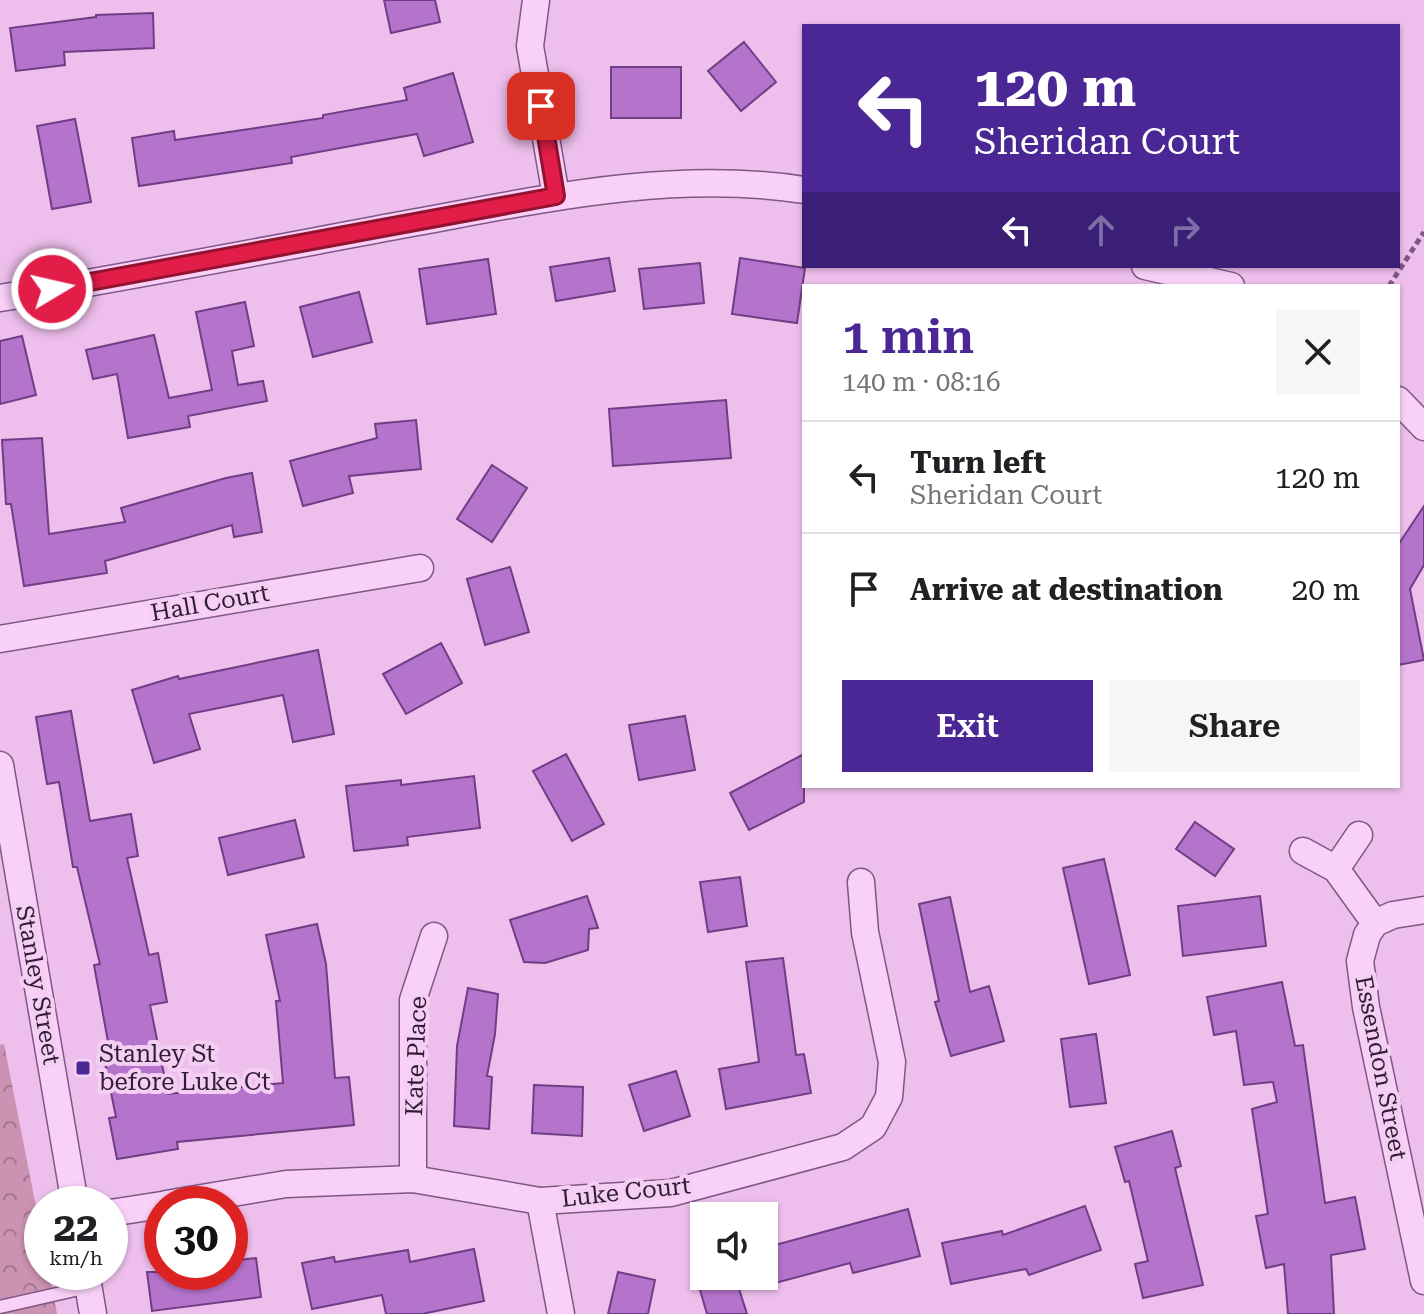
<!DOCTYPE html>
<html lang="en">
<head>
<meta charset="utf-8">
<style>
	body { margin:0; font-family:"Roboto Serif",serif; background:#f6f6f6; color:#202124; height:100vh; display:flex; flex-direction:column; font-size:30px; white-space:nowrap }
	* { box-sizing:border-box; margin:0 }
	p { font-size:26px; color:#757577 }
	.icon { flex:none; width:44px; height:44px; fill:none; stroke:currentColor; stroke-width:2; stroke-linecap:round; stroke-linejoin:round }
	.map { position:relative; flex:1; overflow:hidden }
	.drawer { position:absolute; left:802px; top:284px; width:598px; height:504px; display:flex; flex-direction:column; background:#fff; border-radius:0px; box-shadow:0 2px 6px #0004 }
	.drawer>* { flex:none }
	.guide { position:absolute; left:802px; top:24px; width:598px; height:244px; border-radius:0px; box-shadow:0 2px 6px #0004; background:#4a2795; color:#fff; overflow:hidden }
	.buttons { position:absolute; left:690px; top:1202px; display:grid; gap:16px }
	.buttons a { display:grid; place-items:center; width:88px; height:88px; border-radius:0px; background:#fff; box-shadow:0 2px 6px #0004; font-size:40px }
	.speed { position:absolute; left:24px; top:1186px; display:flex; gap:16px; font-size:40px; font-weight:700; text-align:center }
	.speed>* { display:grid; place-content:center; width:104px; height:104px; border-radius:50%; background:#fff; box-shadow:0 2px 6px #0004; line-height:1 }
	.speed small { font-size:20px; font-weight:400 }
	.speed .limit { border:12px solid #d22; background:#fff; color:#111 }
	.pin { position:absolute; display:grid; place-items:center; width:68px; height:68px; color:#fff; margin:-34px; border-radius:16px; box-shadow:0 4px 12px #0006 }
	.me { position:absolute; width:88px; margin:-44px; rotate:81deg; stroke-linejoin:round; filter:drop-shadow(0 0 6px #0008) }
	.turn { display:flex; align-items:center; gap:28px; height:168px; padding:0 40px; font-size:36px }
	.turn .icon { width:104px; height:104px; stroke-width:2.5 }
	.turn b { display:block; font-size:56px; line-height:68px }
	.lanes { display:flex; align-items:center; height:76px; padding:0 40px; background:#0003; justify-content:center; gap:40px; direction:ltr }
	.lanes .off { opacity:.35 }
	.round { display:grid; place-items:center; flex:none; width:84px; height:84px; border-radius:0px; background:#f6f6f6 }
	.headline { display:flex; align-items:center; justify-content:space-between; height:136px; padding:0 40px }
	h1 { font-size:48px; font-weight:600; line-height:60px; color:#4a2795 }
	.action { display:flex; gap:16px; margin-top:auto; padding:16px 40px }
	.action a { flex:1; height:92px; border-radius:0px; background:#4a2795; color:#fff; font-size:32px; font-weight:600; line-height:92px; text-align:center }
	.action a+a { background:#f6f6f6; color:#202124 }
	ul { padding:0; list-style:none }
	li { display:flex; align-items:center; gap:24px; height:112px; padding:0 40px; border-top:2px solid #e0e0e0 }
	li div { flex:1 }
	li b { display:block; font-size:30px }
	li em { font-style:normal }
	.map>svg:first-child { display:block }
</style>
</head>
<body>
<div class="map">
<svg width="1424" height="1314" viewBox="0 0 1424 1314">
	<defs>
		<pattern id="forest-crowns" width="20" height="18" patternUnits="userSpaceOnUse" patternTransform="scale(2)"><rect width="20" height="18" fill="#cb92b2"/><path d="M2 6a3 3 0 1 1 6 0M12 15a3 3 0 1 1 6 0" fill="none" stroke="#a57692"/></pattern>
	</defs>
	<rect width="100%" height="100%" fill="#eebeec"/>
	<!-- forest -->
	<polygon fill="url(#forest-crowns)" points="4,1044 42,1237 42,1272 49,1272 57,1314 0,1314 0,1045"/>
	<!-- building -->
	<g fill="#b574cc" stroke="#713d85" stroke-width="2">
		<polygon points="384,0 435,0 440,22 391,33"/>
		<polygon points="153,13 154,48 64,52 65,65 16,71 10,28 96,17 96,15"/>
		<polygon points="744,42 776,82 741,111 708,71"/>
		<rect x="611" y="67" width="70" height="51"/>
		<polygon points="453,73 473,142 424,156 417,134 291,157 292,163 139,186 132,138 174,131 175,140 323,118 323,115 407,100 404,88"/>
		<polygon points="75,119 91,202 52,209 37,126"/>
		<polygon points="609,258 615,291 556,301 550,267"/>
		<polygon points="740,258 805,268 797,323 732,314"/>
		<polygon points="488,259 496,314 427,324 419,269"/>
		<polygon points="700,263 704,303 644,309 639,269"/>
		<polygon points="359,292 372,342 313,357 300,307"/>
		<polygon points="245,302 254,346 232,351 238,385 263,381 267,401 188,416 190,427 128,438 117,374 93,379 86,350 154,335 169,398 212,390 196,312"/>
		<polygon points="22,336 36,395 0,404 0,341"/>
		<polygon points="726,400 731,458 613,466 609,409"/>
		<polygon points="416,420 421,469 349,476 353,493 303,506 290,461 377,438 375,424"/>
		<polygon points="42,438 49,534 125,522 121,508 226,478 252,473 262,532 234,537 232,525 105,561 107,573 24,586 11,504 6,504 2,440"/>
		<polygon points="492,465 527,488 492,542 457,519"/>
		<polygon points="1424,506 1424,565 1410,589 1424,660 1398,665 1398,545"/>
		<polygon points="510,567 529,632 485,645 467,579"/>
		<polygon points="441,643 462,683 406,714 383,674"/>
		<polygon points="318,650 334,734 293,742 283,695 189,714 200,749 154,763 132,690 178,676 179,679"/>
		<polygon points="71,711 90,821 131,814 138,856 127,858 149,955 158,953 167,1002 150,1005 168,1094 283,1083 276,1001 280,1001 266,935 317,924 326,964 335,1078 349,1077 354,1125 177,1142 178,1149 117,1159 109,1118 116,1117 102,1048 109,1047 94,965 100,964 77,867 73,867 59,782 47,784 36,717"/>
		<polygon points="685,716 695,770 639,780 629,725"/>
		<polygon points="566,754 604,824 572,841 533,771"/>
		<polygon points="804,754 804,802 749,830 730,793"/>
		<polygon points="474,776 480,828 407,837 408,845 354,851 346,786 401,780 401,785"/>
		<polygon points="295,820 304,857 228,875 219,838"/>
		<polygon points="1195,822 1234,849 1215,876 1176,849"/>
		<polygon points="1104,859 1130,975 1089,984 1063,868"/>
		<polygon points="740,877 747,926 708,932 700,882"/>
		<polygon points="587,896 598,928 589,929 588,950 545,963 524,962 510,920"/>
		<polygon points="1260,896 1266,946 1183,956 1178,906"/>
		<polygon points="950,897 970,992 989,986 1004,1041 951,1056 935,1002 939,1001 919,904"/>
		<polygon points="783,958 796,1055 804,1054 811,1093 726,1109 719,1069 759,1062 746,962"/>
		<polygon points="1282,982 1295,1046 1303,1045 1325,1203 1355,1197 1365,1249 1331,1255 1334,1314 1288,1314 1284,1264 1266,1268 1256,1216 1268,1214 1252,1109 1277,1102 1273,1082 1244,1085 1236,1031 1214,1035 1207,997"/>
		<polygon points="468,988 498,994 495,1034 487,1076 492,1077 489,1129 454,1126 457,1046"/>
		<polygon points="1096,1034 1106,1103 1070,1107 1061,1039"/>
		<polygon points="676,1071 690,1116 644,1131 629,1085"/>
		<polygon points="534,1085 583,1087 582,1136 532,1133"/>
		<polygon points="1172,1131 1181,1166 1175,1168 1203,1285 1143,1298 1135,1264 1148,1261 1129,1181 1125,1182 1115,1147"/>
		<polygon points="1085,1206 1101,1250 1029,1275 1026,1269 951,1284 942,1243 1002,1231 1003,1235"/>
		<polygon points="908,1209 920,1256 853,1273 850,1263 764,1286 764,1248"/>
		<polygon points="474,1249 484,1301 422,1314 386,1314 382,1295 312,1309 302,1263 334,1257 335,1262 408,1250 410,1262"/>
		<polygon points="256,1258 261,1297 152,1311 147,1272 230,1272 230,1261"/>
		<polygon points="618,1272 655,1280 648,1314 608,1314"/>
		<polygon points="696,1276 735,1276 747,1314 707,1314"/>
	</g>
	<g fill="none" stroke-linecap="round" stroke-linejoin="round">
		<!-- lane casing -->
		<g stroke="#7f5786" stroke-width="15">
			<polyline id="lane" points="0,1307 88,1287"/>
		</g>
		<!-- street casing -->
		<g stroke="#7f5786" stroke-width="29">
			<g id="street">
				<polyline points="536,0 530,46 556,196"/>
				<polyline points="1145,266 1231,286"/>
				<path d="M0,298C134,276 267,250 401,225C534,201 669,169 804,190"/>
				<polyline points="1398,400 1424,427"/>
				<polyline points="0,639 420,568"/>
				<polyline points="0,765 75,1204"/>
				<polyline points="1303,851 1336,869 1375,923 1367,935 1360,961 1366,1007 1424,1281"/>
				<polyline points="1336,869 1359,835"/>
				<polyline points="1375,923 1393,915 1424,910"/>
				<polyline points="413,1179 413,1000 434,936"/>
				<polyline points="540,1201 561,1314"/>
				<polyline points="166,1204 286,1184 413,1179 540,1201 671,1193 843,1147 873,1127 889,1097 892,1062 865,932 861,882"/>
				<polyline points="110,1213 162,1205"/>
				<polyline points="86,1272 93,1314"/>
			</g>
		</g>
		<!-- path -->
		<polyline stroke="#7f5786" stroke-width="5" stroke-dasharray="6 4" stroke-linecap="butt" points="1389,286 1424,232"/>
		<!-- lane -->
		<use href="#lane" stroke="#f9d1f8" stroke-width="12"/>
		<!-- street -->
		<use href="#street" stroke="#f9d1f8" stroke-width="26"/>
	</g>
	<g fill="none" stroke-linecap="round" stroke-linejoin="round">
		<!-- route casing -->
		<g stroke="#92132f" stroke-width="20">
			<polyline id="route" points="52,289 556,196 541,106"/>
		</g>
		<!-- route -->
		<use href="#route" stroke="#e11d48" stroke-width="14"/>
	</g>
	<!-- markers -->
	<rect fill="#4a2795" stroke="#f5cef4" stroke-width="3" x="75" y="1060" width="16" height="16" rx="4"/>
	<g text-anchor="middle" stroke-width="8" stroke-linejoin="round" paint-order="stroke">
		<!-- street labels -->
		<g font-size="24" fill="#301c35" stroke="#f5cef4">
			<text transform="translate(210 603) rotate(-10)" y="8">Hall Court</text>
			<text transform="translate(38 985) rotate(80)" y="8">Stanley Street</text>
			<text transform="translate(416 1056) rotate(-88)" y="8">Kate Place</text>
			<text transform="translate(1381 1068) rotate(79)" y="8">Essendon Street</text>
			<text transform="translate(626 1192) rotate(-6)" y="8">Luke Court</text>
		</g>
		<!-- poi labels -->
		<g font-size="24" fill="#301c35" stroke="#f5cef4" text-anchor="start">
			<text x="99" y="1062">Stanley St<tspan x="99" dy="28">before Luke Ct</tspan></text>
		</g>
	</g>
</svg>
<div class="buttons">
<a><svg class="icon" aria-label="sound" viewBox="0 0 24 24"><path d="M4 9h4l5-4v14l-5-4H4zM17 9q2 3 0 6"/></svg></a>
</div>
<div class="speed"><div>22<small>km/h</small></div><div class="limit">30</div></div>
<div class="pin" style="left:541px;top:106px;background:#d93025"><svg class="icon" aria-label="arrive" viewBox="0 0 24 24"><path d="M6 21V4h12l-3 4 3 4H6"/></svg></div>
<svg class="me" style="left:52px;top:289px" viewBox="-20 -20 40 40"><circle r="17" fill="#e11d48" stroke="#fff" stroke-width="3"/><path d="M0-11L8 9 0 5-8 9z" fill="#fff"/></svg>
<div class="guide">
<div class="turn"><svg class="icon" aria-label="left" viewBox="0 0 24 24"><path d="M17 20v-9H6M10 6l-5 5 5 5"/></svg><div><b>120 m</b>Sheridan Court</div></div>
<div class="lanes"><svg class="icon" aria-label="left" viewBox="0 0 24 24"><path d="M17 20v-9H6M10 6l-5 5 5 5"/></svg><svg class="icon off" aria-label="ahead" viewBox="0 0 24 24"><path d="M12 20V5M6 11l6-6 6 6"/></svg><svg class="icon off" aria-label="right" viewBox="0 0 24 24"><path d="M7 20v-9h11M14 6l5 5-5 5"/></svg></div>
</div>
<section class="drawer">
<div class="headline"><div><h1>1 min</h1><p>140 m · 08:16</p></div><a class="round"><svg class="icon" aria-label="close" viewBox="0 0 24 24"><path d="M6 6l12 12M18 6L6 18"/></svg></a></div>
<ul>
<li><svg class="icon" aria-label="left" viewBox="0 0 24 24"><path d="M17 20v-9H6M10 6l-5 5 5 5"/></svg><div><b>Turn left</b><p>Sheridan Court</p></div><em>120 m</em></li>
<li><svg class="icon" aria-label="arrive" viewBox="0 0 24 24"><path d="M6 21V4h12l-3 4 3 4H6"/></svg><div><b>Arrive at destination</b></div><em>20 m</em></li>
</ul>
<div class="action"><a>Exit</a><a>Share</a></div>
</section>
</div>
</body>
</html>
